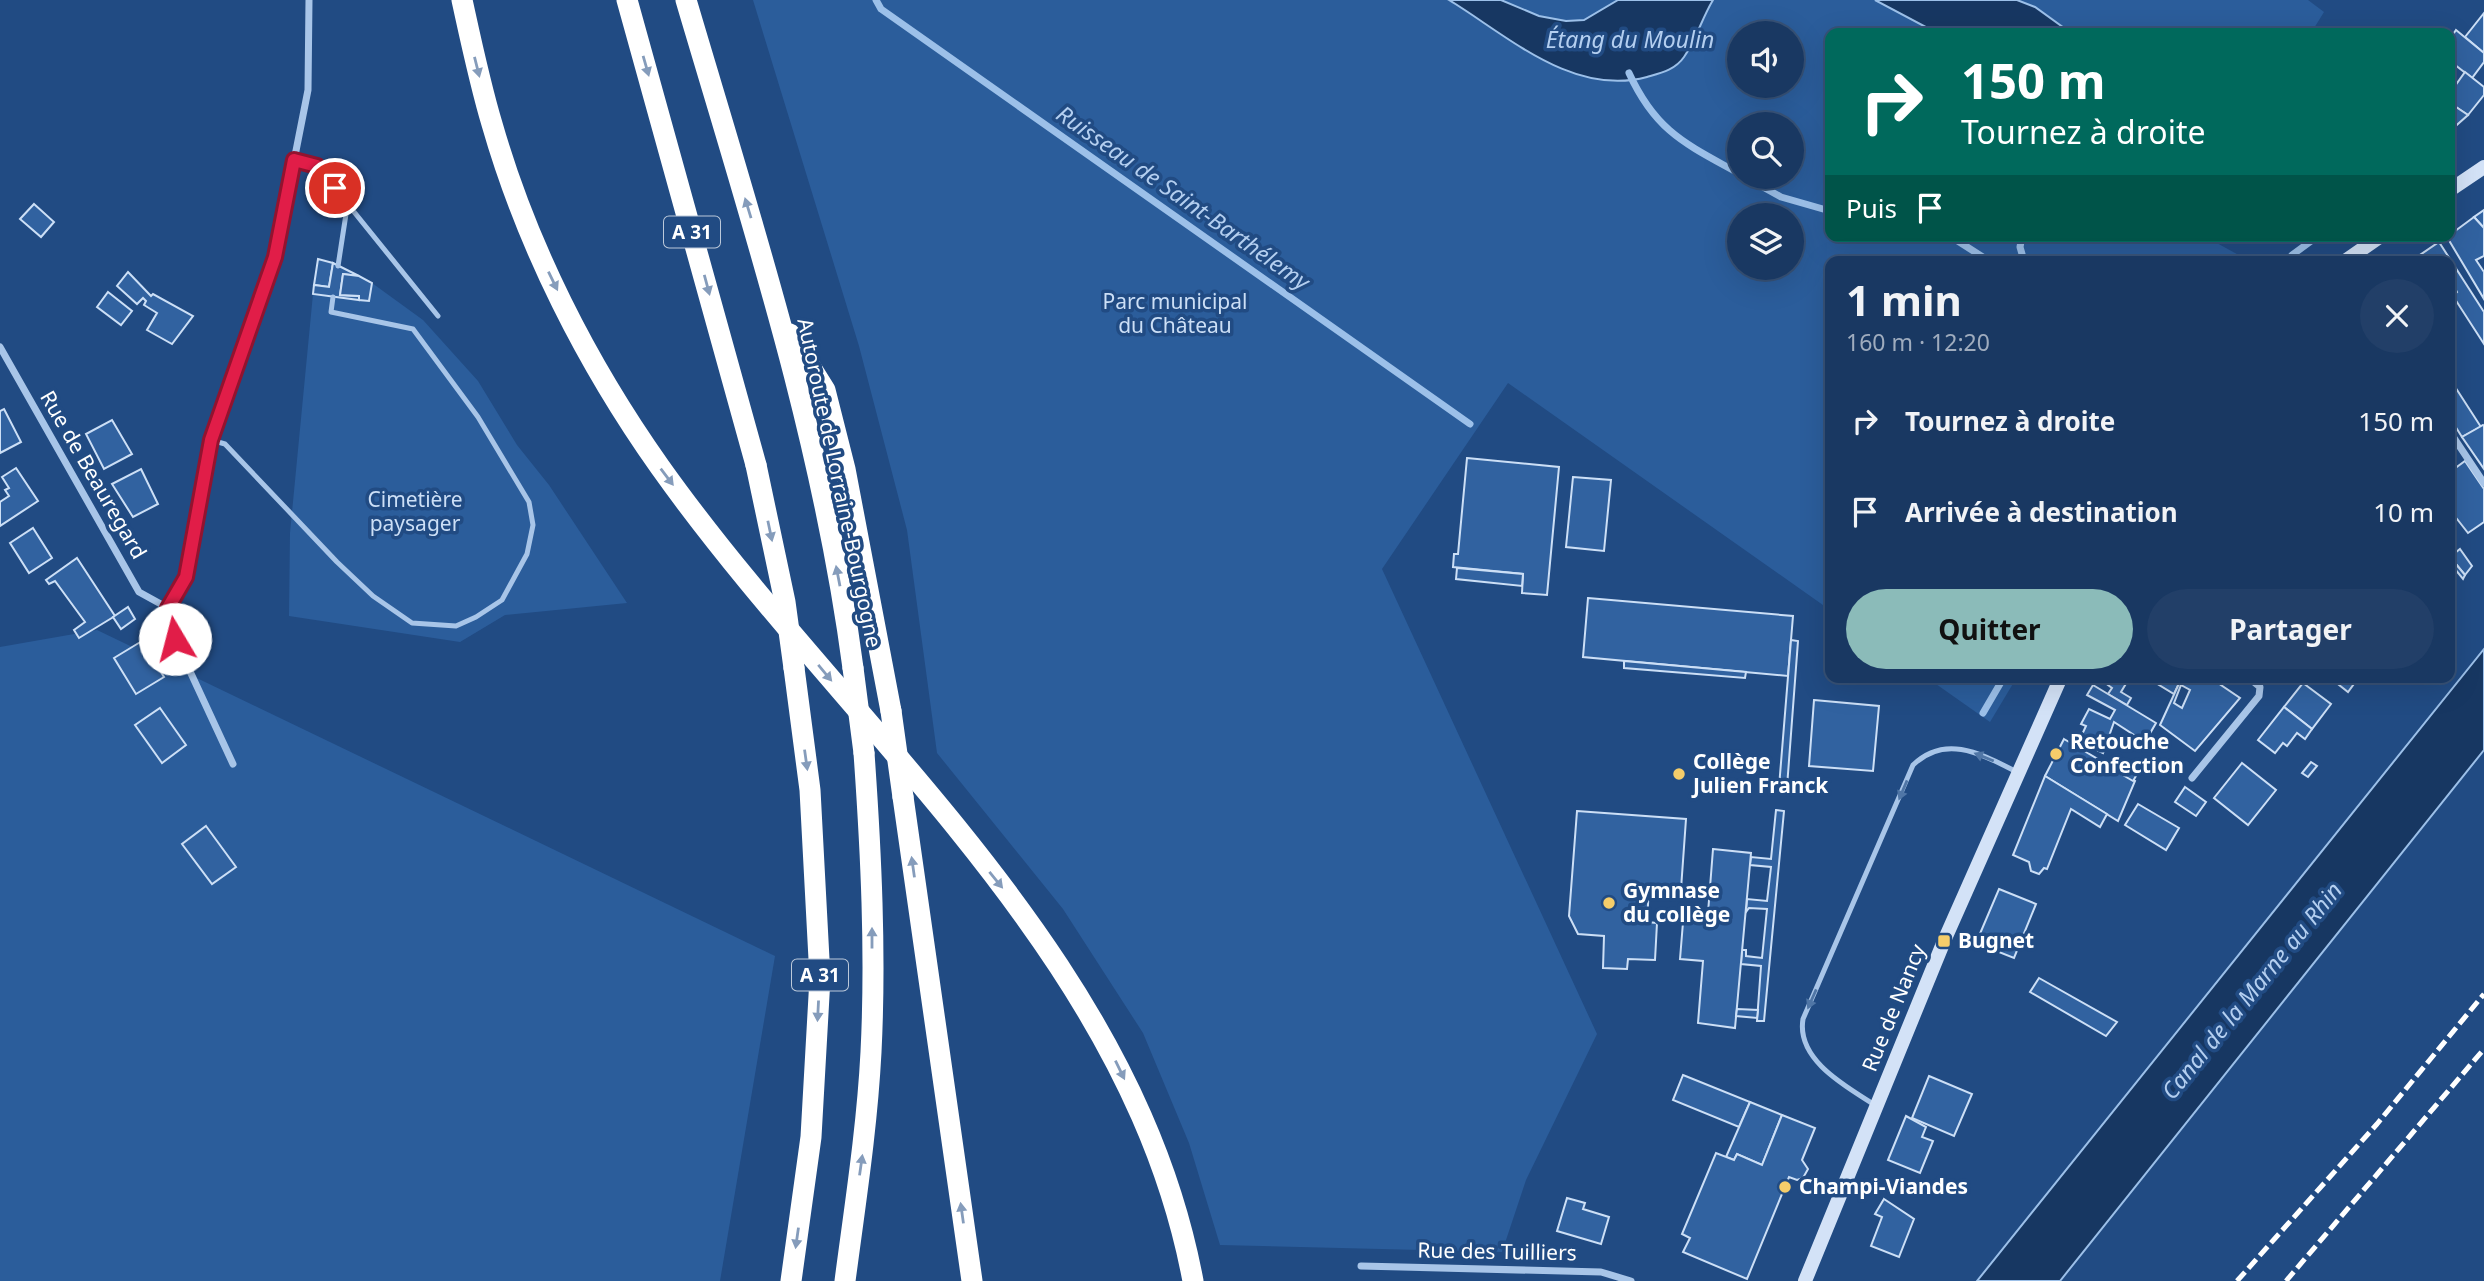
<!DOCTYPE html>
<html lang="fr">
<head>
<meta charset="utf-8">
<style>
	body { margin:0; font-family:"Noto Sans",sans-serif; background:#223f68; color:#f1f3f6; height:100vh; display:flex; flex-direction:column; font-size:26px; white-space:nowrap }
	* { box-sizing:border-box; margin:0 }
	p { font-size:23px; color:#9facbe }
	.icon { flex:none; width:38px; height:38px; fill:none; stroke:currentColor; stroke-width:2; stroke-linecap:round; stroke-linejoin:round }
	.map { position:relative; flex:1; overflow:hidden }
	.side { position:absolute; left:1825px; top:256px; width:630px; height:427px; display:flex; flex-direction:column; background:#193862; border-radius:14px; box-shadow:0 7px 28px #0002,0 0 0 2px #375277 }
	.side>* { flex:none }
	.guide { position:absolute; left:1825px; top:28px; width:630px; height:214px; border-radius:14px; box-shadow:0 7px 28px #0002,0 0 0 2px #375277; background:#00695c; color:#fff; overflow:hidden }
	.controls { position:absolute; left:1727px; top:21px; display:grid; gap:14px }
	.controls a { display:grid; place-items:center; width:77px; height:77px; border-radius:50%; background:#193862; box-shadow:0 7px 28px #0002,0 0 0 2px #375277; font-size:35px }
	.pin { position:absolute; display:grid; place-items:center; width:60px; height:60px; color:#fff; margin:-30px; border:4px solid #fff; border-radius:50%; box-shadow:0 2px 7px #0007 }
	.me { position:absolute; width:77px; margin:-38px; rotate:352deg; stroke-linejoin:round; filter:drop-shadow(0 0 5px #0008) }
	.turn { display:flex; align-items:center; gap:24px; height:147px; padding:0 21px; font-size:32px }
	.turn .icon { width:91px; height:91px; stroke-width:2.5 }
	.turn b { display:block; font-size:49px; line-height:60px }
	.then { display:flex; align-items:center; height:66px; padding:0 21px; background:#0003; gap:14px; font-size:26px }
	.round { display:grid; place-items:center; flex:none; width:74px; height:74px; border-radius:37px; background:#223f68 }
	.summary { display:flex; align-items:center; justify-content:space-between; height:119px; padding:0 21px }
	h1 { font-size:42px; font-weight:700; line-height:52px }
	.action { display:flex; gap:14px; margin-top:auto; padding:14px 21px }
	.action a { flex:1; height:80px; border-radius:42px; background:#8bbbb9; color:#111; font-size:28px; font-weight:700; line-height:80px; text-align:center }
	.action a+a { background:#223f68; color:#f1f3f6 }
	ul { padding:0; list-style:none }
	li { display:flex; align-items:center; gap:21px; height:91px; padding:0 21px }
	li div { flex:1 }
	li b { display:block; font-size:26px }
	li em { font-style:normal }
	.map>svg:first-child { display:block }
</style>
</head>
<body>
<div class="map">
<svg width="2484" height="1281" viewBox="0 0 2484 1281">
	<rect width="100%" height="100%" fill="#214b83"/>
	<!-- green -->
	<g fill="#2b5d9b" fill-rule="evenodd">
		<path d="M753,0H2308L2324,12L2311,33H1830V236H2204L2246,259L1830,261V610L1508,383L1382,569L1597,1034L1526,1180L1502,1252L1220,1245L1189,1143L1143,1033L1063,909L937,753L907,530L859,346ZM1740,33H1792V86H1740ZM1740,124H1792V177H1740ZM1740,215H1792V268H1740Z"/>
		<polygon points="372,283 423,320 478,381 517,445 549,485 627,603 505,615 460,642 289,616 290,533 313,294 369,301"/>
		<polygon points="97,630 775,956 720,1281 0,1281 0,647"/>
		<polygon points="1926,677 2017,677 1990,722"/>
	</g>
	<!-- water -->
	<g fill="#173762" stroke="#9cc0e9" stroke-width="2">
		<path d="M1449,0H1501L1539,16L1566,21L1584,20L1618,0H1713C1702,18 1696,40 1684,57C1675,70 1661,73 1647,77C1573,97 1508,36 1449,0Z"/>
		<polygon points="1875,0 2017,0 2035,7 2071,33 1937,33"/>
		<polygon points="2484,649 2484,750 2060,1281 1977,1281"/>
	</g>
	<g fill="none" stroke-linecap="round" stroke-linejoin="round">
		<!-- stream -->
		<g stroke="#9cc0e9" stroke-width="7">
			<polyline points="876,0 881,9 1470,424"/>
			<path d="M1629,73C1656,132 1686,144 1740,174"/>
			<polyline points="1745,177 1781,197 1830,211"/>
			<polyline points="1950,236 1989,261"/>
			<polyline points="2022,236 2020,247 2024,261"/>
			<polyline points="2292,255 2318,236"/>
			<polyline points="1983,713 2004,677"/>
		</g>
	</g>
	<!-- building -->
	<g fill="#3162a0" stroke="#ccdff6" stroke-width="2" fill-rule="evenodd">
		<polygon points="2484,13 2484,53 2465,37"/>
		<polygon points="2456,30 2484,53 2484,62 2472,78 2450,61 2450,39"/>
		<polygon points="2465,72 2484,87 2484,95 2468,115 2450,103 2450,93"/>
		<polygon points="2450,103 2468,115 2450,131"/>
		<polygon points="34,204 54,222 41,237 20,219"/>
		<polygon points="2484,210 2484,228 2474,217"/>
		<polygon points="2474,217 2484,228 2484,256 2476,260 2484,272 2484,299 2447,237"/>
		<polygon points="2439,242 2484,312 2484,344 2453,296 2457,292 2450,279 2450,261 2411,261"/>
		<polygon points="318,259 333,263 329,287 314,285"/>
		<polygon points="333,263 359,276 343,274 340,295 359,296 359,300 313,294 314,285 329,287"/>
		<polygon points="128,272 151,296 153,294 193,316 172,344 147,330 157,313 144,305 146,301 143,298 137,304 117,286"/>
		<polygon points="343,274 359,276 372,283 369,301 359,300 359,296 340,295"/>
		<polygon points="108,292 132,311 121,325 97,307"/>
		<polygon points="2450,379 2481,427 2462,437 2450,418"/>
		<polygon points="4,409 21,442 0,453 0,411"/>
		<polygon points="112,420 132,454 104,469 86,434"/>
		<polygon points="2483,425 2484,426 2484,469 2462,437"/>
		<polygon points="1467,458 1559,467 1547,595 1522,593 1523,574 1453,567 1454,554 1458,554"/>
		<polygon points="2465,461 2484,489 2484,522 2468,533 2450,510 2450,472"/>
		<polygon points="16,468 38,501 0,526 0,502 9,496 5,490 9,488 2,477"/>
		<polygon points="141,469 158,504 133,517 112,484"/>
		<polygon points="1573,477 1611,480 1604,551 1566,547"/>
		<polygon points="33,528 52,558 29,573 10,543"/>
		<polygon points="2460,549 2472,566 2465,575 2450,557"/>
		<polygon points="2450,557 2465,575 2463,579 2450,563"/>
		<polygon points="77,558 115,616 79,638 74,630 85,622 55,581 49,584 46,580"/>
		<polygon points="1457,568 1523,574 1522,586 1456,579"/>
		<polygon points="1588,598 1793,616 1788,676 1583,657"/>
		<polygon points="128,607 135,619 121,629 113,617"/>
		<polygon points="1791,640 1798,641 1787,787 1779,787"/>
		<polygon points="142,641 164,677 136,694 114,658"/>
		<polygon points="1624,661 1746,672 1745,678 1624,668"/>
		<polygon points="2097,677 2130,677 2121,692 2131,698 2127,705 2108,694 2112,688"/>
		<polygon points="2146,677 2182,677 2174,694"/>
		<path d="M2182,677H2209L2240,698L2195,751L2160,725ZM2181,685L2190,690L2182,708L2174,703Z"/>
		<polygon points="2329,677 2359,677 2348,692"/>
		<polygon points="2303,683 2331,704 2312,729 2284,707"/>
		<polygon points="2093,685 2156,723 2145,742 2114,722 2103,753 2079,741 2086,726 2081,724 2089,709 2110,719 2115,710 2087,695"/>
		<polygon points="1814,700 1879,706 1873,771 1809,766"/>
		<polygon points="2284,707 2312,729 2305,739 2297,733 2287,746 2283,743 2275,753 2258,740"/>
		<polygon points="160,708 186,745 162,763 135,725"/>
		<polygon points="2064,739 2135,781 2118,821 2045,776"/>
		<polygon points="2122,761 2139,771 2133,781 2121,774 2123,771 2118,767"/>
		<polygon points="2311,762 2317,766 2308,777 2302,773"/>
		<polygon points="2242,763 2276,790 2248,825 2214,798"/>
		<polygon points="2045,776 2107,814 2100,827 2071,809 2047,869 2044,868 2039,874 2031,871 2029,862 2013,855"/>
		<polygon points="2185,787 2206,802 2196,816 2175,802"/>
		<polygon points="2138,804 2179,828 2166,850 2125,825"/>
		<polygon points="1776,810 1784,811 1764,1021 1757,1021 1761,966 1741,964 1742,950 1746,950 1746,956 1762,958 1767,909 1749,908 1746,912 1747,899 1767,901 1771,867 1750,865 1751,857 1771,859"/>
		<polygon points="1577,811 1686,819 1681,889 1649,887 1647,922 1657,923 1655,960 1628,959 1627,969 1603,968 1604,936 1578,934 1569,916"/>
		<polygon points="206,826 236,867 212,884 182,844"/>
		<polygon points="1713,849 1751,853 1735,1028 1698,1023 1703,961 1680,959 1684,910 1708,913"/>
		<polygon points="1999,889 2036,904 2014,958 1976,943"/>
		<polygon points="2039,978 2117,1022 2106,1036 2030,992"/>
		<polygon points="1737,1009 1758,1010 1757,1018 1736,1016"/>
		<polygon points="1683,1075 1750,1102 1739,1127 1673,1100"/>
		<polygon points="1929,1076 1972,1094 1954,1136 1912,1118"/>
		<polygon points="1750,1102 1782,1115 1762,1165 1737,1154 1734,1160 1726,1157"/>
		<polygon points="1782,1115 1815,1128 1802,1160 1808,1169 1803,1178 1797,1180 1789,1177 1747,1279 1683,1252 1690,1238 1682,1234 1716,1153 1734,1160 1737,1154 1762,1165"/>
		<polygon points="1906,1116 1926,1127 1922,1137 1933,1141 1920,1173 1888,1160"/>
		<polygon points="1567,1198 1585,1203 1583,1209 1609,1217 1601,1244 1557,1231"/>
		<polygon points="1884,1199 1914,1219 1899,1257 1871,1246 1882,1217 1875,1214"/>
	</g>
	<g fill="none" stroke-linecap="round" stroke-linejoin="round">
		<!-- lane -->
		<g stroke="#a8c5e8" stroke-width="5">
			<polyline points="294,161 317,166 438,316"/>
			<polyline points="338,266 346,214 352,209"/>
			<polyline points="211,440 225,444 337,562 373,596 412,623 456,626 476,617 502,600 527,554 533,525 529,502 478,417 413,329 331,312 333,297"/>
			<path d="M1875,1105C1847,1087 1796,1060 1803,1019L1913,765C1946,733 1983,755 2017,772"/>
		</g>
		<!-- street -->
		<g stroke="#a8c5e8" stroke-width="7">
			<polyline points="0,347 139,592 168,608"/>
			<polyline points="2450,432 2484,483"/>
			<polyline points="168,608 185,577 211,440 275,257 308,90 309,0"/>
			<polyline points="168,608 175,639 233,764"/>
			<polyline points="2192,778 2259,696 2260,687 2248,677"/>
			<polyline points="1361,1266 1601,1272 1631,1281"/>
		</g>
		<!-- secondary -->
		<g stroke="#d3e2f7" stroke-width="14">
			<polyline points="2450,190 2484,167"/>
			<polyline points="2345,261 2381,236"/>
			<polyline points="1805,1281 1944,941 2061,677"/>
		</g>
		<!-- highway -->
		<g stroke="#fff" stroke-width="21">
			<path d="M462,0C471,41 480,84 492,124C527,246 587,364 660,467C846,729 1131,950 1193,1281"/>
			<polyline points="627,0 756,465"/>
			<path d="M686,0C751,220 823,440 853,668"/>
			<polyline points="790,334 825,390 845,469 891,711"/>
			<polyline points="903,797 972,1281"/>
			<polyline points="791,1281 811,1137 820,978 810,790 794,668"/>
			<path d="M845,1281C855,1205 867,1129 871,1052C876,953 871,852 864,753"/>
		</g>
		<!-- rail -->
		<g stroke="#fff" stroke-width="5" stroke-dasharray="12 5" stroke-linecap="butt">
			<polyline points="2237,1281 2377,1124 2484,994"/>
			<polyline points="2286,1281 2484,1049"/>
		</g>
		<!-- highway-bridge -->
		<g stroke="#fff" stroke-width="21">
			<polyline points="756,465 785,602 794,668"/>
			<polyline points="853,668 864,753"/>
			<polyline points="891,711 903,797"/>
		</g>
	</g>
	<!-- one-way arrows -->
	<defs><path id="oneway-solid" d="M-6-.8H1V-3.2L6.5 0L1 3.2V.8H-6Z" transform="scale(1.75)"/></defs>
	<g fill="#859cbb">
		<use href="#oneway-solid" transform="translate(646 66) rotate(74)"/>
		<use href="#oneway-solid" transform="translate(477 67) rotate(76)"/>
		<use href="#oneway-solid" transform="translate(748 208) rotate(-107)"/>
		<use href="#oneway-solid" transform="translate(553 281) rotate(64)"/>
		<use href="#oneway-solid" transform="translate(707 285) rotate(75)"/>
		<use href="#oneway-solid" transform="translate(667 477) rotate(53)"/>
		<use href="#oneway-solid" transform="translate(770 531) rotate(78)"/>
		<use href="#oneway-solid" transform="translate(838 576) rotate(-101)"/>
		<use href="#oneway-solid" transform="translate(825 673) rotate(50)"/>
		<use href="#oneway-solid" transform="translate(806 760) rotate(82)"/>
		<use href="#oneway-solid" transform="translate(913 867) rotate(-98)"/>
		<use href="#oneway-solid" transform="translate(996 880) rotate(51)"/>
		<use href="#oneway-solid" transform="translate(872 938) rotate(-90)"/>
		<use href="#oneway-solid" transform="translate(818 1011) rotate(93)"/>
		<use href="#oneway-solid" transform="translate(1120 1070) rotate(64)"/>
		<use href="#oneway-solid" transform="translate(861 1165) rotate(-82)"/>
		<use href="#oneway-solid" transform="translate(962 1213) rotate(-98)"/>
		<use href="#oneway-solid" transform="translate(797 1238) rotate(98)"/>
	</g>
	<g fill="#5076a6">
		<use href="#oneway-solid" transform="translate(1984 757) rotate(-158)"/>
		<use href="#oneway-solid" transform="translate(1903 790) rotate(113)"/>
		<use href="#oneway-solid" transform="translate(1812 999) rotate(114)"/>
	</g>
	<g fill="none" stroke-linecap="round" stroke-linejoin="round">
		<!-- route casing -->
		<g stroke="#92132f" stroke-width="18">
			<polyline id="route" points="175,639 168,608 186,577 211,440 275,257 294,160 317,166 335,188"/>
		</g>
		<!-- route -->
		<use href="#route" stroke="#e11d48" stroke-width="12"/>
	</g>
	<!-- markers -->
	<g fill="#f5cd6a" stroke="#214b83" stroke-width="2.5">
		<circle cx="2056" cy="754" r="7"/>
		<circle cx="1679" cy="774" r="7"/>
		<circle cx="1609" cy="903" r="7"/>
		<rect x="1937" y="934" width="14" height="14" rx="3.5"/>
		<circle cx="1785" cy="1187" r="7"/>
	</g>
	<g text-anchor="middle" stroke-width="7" stroke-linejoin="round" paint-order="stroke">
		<!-- shield labels -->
		<g fill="#214b83" stroke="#bcc9da" stroke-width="2">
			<rect x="664" y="216.5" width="56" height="31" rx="5"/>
			<rect x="792" y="959.5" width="56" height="31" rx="5"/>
		</g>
		<g font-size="19" font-weight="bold" fill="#fff">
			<text x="692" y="239">A 31</text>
			<text x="820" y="982">A 31</text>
		</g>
		<!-- park labels -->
		<g font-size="21" fill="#ccdff6" stroke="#214b83">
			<text x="1175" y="309">Parc municipal<tspan x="1175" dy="24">du Château</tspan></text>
			<text x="415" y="507">Cimetière<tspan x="415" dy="24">paysager</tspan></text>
		</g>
		<!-- street labels -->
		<g font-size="21" fill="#fff" stroke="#214b83">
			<text transform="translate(93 475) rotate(60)" y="7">Rue de Beauregard</text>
			<text transform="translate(839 483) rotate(78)" y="7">Autoroute de Lorraine-Bourgogne</text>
			<text transform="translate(1894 1008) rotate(-68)" y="7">Rue de Nancy</text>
			<text transform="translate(1497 1252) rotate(1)" y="7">Rue des Tuilliers</text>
		</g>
		<!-- poi labels -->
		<g font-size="21" font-weight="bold" fill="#fff" stroke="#214b83" text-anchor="start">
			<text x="2070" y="749">Retouche<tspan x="2070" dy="24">Confection</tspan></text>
			<text x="1693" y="769">Collège<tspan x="1693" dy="24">Julien Franck</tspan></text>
			<text x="1623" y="898">Gymnase<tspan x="1623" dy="24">du collège</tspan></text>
			<text x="1958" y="948">Bugnet</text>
			<text x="1799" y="1194">Champi-Viandes</text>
		</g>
		<!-- water labels -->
		<g font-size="23" font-style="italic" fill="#b4cff0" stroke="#214b83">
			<text x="1630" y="48">Étang du Moulin</text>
			<text transform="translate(1183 198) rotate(35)" y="8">Ruisseau de Saint-Barthélemy</text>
			<text transform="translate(2252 991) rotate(-51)" y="8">Canal de la Marne au Rhin</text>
		</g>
	</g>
</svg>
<div class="controls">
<a><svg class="icon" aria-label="sound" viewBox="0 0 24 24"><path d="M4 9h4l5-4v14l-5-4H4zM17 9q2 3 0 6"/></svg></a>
<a><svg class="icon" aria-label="search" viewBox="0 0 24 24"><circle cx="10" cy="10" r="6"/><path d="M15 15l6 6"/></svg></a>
<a><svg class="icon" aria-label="layers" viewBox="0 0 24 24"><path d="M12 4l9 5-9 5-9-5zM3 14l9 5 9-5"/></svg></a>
</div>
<div class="pin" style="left:335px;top:188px;background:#d93025"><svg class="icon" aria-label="arrive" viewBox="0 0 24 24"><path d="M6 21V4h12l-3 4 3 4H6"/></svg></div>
<svg class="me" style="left:175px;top:639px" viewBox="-20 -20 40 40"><circle r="19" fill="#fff"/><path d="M0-13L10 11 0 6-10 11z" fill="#e11d48"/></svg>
<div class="guide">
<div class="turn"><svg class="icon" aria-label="right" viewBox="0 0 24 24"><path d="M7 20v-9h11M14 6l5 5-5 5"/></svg><div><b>150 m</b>Tournez à droite</div></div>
<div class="then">Puis<svg class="icon" aria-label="arrive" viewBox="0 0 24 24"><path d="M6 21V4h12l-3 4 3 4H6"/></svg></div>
</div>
<section class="side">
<div class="summary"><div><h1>1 min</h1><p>160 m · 12:20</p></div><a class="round"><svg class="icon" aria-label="close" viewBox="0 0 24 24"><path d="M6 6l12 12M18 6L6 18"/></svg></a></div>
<ul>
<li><svg class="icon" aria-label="right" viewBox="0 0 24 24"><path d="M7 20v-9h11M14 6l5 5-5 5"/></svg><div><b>Tournez à droite</b></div><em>150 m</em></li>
<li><svg class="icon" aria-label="arrive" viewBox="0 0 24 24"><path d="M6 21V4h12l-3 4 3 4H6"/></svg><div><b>Arrivée à destination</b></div><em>10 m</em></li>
</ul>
<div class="action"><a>Quitter</a><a>Partager</a></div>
</section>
</div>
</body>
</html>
